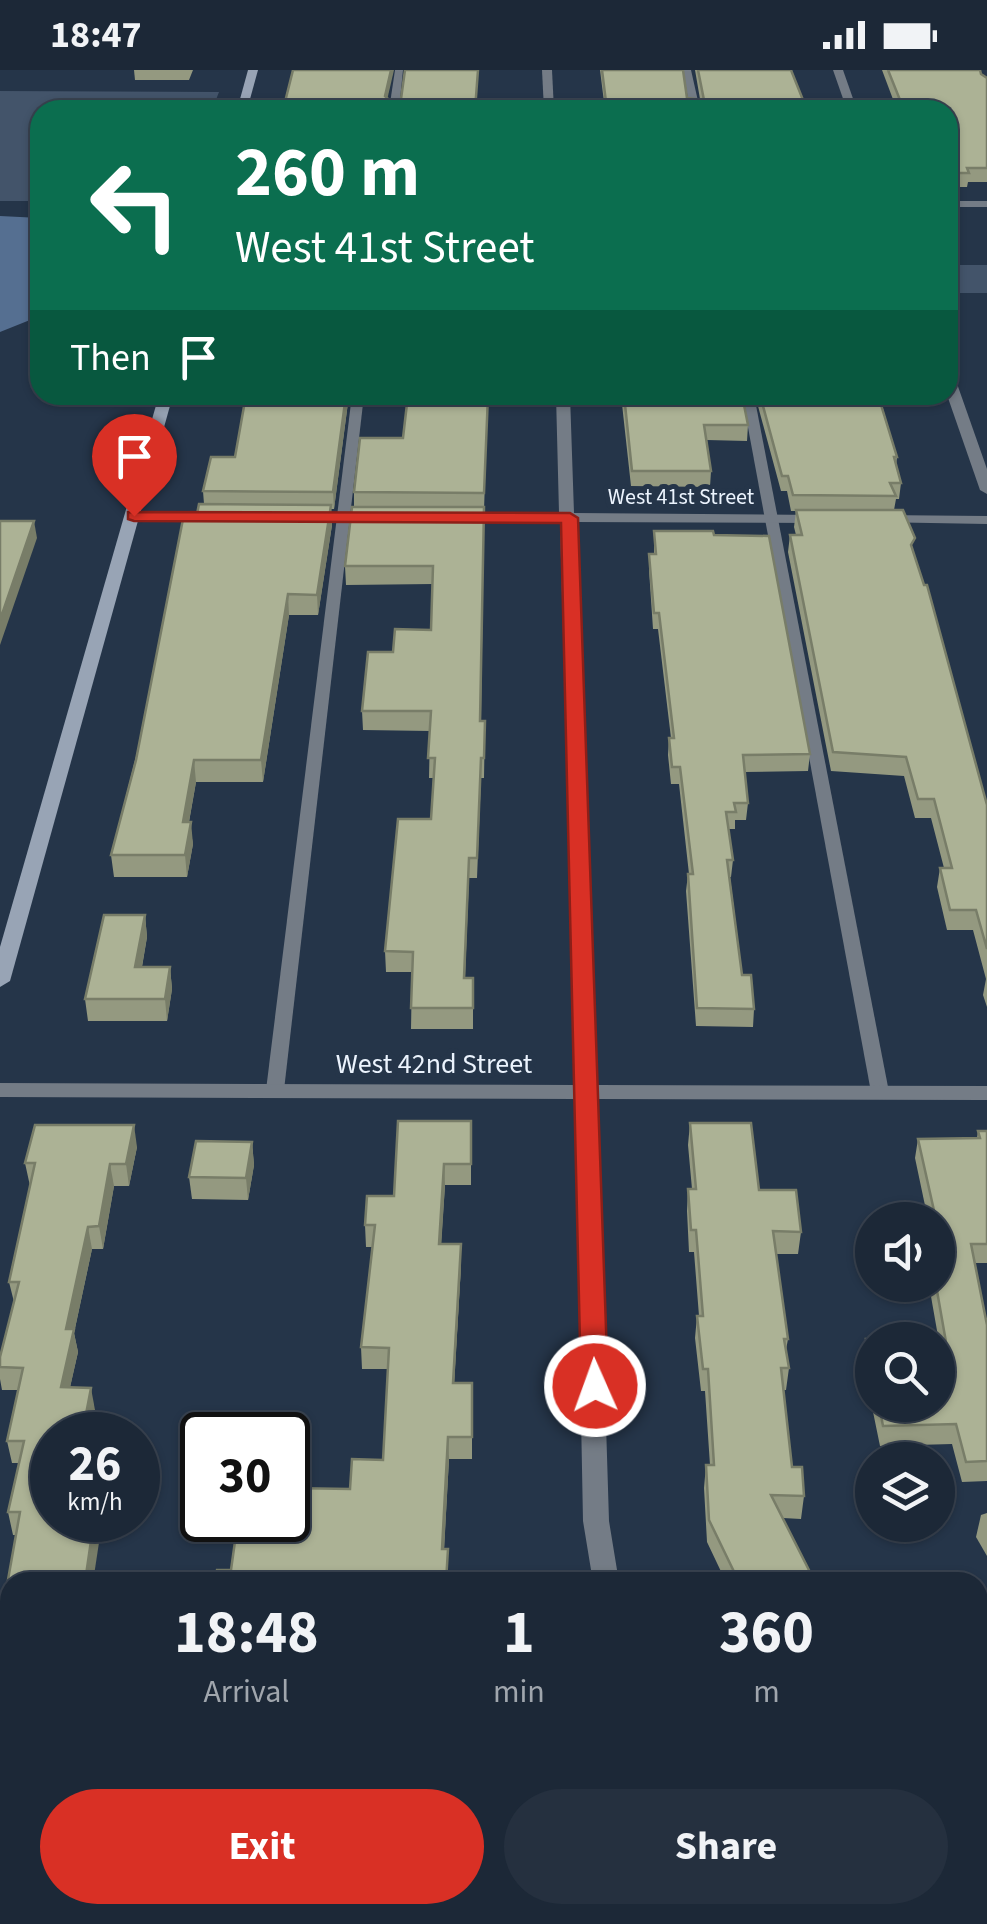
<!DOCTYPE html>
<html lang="en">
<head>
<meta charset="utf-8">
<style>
	body { margin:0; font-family:"Source Sans 3",sans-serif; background:#25303f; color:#f1f3f6; height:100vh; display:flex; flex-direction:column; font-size:38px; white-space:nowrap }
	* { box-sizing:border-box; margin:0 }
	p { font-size:32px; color:#a0a6ad }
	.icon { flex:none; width:55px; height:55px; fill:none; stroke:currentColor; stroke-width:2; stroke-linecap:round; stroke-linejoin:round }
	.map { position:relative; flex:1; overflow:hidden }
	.details { position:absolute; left:0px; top:1502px; width:988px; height:352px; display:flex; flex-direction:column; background:#1c2837; border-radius:30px 30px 0 0; box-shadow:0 2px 8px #0004,0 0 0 2px #3a4452 }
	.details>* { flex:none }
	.banner { position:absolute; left:30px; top:30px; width:928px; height:305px; border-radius:30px; box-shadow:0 2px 8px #0004,0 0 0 2px #3a4452; background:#0b6e4f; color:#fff; overflow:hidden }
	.fabs { position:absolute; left:855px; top:1132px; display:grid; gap:20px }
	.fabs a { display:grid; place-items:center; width:100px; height:100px; border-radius:50%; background:#1c2837; box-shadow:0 2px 8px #0004,0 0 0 2px #3a4452; font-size:50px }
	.speed { position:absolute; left:30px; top:1342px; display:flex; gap:20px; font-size:50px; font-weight:700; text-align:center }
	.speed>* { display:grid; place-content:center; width:130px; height:130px; border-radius:50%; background:#1c2837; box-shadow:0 2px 8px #0004,0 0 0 2px #3a4452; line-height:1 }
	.speed small { font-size:25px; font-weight:400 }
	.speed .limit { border:5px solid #111; border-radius:15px; background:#fff; color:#111 }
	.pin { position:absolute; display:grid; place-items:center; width:85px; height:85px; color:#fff; margin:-102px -42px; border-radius:50% 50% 50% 0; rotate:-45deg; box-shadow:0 0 10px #0007 }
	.pin .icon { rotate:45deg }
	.me { position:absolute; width:110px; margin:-55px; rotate:358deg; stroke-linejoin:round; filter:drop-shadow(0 0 8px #0008) }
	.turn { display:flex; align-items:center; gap:35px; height:210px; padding:0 40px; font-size:45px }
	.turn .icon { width:130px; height:130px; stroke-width:2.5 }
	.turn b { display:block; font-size:70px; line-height:85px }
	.then { display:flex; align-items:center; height:95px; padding:0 40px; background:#0003; gap:20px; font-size:38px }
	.eta { display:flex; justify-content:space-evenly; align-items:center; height:170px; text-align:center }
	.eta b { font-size:60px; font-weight:700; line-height:70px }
	.action { display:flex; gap:20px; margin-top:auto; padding:20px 40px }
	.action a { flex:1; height:115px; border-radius:60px; background:#d93025; color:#fff; font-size:40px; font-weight:700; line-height:115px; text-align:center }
	.action a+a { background:#25303f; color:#f1f3f6 }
	.status { display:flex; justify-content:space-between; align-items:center; height:70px; padding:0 50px; background:#1c2837; direction:ltr }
	.status svg { height:28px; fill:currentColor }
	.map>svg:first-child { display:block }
</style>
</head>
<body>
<div class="status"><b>18:47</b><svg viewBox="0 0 49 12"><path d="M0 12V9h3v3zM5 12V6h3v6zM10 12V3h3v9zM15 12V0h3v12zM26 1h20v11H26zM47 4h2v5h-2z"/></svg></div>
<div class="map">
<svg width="987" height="1854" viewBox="0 0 987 1854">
	<rect width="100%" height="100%" fill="#253549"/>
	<!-- green -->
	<g fill="#43546a">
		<polygon points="0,21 219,22 212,40 40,40 40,131 0,131"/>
		<rect x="948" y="195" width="39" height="28"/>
	</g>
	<!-- water -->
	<polygon fill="#556f91" points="0,146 40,148 40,246 0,262"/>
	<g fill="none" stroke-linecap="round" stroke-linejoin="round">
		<!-- service -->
		<g fill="#747c86" fill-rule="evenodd">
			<polygon points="395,0 403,0 399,40 389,40"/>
			<polygon points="683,0 691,0 700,40 690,40"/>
			<polygon points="352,325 364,325 284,1020 275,1026 266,1020"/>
			<polygon points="742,325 754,325 889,1022 880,1028 871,1022"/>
		</g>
		<!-- minor -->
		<g fill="#747c86" fill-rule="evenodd">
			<polygon points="542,0 552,0 554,40 544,40"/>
			<polygon points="833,0 843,0 857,40 847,40"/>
			<rect x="948" y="131" width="39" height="6"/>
			<polygon points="948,304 955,308 987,399 987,424 980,420 947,325"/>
			<polygon points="556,325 570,325 574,443 820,445 827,449 820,453 575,452 596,1015 987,1016 987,1030 596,1029 609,1451 619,1512 593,1512 583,1451 575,1029 0,1027 0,1013 575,1015 560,452 459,451 452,447 459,443 559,443"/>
			<polygon points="134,442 220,442 227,446 220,450 129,449 127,446"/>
			<polygon points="304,442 375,443 382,447 375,451 299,449 299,443"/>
			<polygon points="879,445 987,446 987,454 874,452 874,446"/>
			<polygon points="440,1845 478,1845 474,1854 436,1854"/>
			<polygon points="746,1845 779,1845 783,1854 750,1854"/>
		</g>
		<!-- secondary -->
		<g fill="#98a4b5" fill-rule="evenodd">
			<polygon points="248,0 258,0 247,40 237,40"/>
			<polygon points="159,325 173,325 10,911 0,917 0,877"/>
		</g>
	</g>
	<!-- wall -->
	<g fill="#949980">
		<polygon points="134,0 193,0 189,10 135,10"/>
		<polygon points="600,0 683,0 687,28 700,29 695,0 791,0 807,40 605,40"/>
		<polygon points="882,0 980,0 981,4 987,8 987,112 968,112 967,117 948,117 948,40 897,40"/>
		<polygon points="240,325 349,325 334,439 331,439 332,455 318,545 289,545 263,712 196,712 189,752 193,774 187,807 114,807 111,785 196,449 204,434 203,421 235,387 246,329 241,329"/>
		<polygon points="488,325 484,440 481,651 485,651 484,708 481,708 477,808 469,808 465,908 473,908 473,959 411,959 412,902 386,902 385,881 431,749 433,708 429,708 430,661 363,660 362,641 393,582 431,560 433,514 346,515 345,496 354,437 354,422 403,368"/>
		<polygon points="621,325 742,325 748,355 747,371 707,370 711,401 710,417 631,416"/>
		<polygon points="755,325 879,325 897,387 896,396 901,413 899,429 896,429 894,440 913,482 987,735 987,937 983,925 986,909 973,860 947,860 937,817 940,798 944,798 931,748 915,748 904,706 831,701 788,482 790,465 796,465 794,457 796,441 791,441 787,421 781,421"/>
		<polygon points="654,461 714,465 810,684 808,701 744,702 748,733 746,750 735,750 735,759 729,759 733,790 731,807 730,807 742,905 754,939 753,957 696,956 686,821 688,804 689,804 679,714 671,714 668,685 669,668 671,668 658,559 653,559 649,500 649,484 654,484"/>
		<polygon points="145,845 147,867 142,897 170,897 172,919 167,951 88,951 85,929"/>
		<polygon points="471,1051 471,1115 445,1115 441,1174 461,1196 454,1313 472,1313 472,1389 449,1389 444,1479 448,1500 448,1512 215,1512 350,1419 383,1390 388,1299 362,1299 361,1277 372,1177 366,1177 365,1155"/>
		<polygon points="690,1053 801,1162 798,1184 776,1184 788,1269 786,1280 789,1298 786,1320 784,1320 792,1397 804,1426 801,1449 783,1448 815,1512 726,1512 707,1472 704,1418 706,1395 710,1395 705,1321 701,1321 695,1268 697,1246 699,1246 694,1182 689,1182 687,1141 688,1119 692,1119 688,1075"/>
		<polygon points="978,1061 987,1061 987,1193 975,1193 987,1255 987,1411 962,1412 952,1374 880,1376 862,1288 866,1269 872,1270 872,1335 938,1335 939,1272 929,1215 938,1215 938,1150 922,1150 923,1145 927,1145 915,1088 918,1069 977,1068"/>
		<polygon points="252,1072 254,1095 248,1130 192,1129 189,1107"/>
		<polygon points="137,1077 129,1116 114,1116 103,1179 92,1179 74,1263 78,1282 70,1317 95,1340 90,1365 52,1365 52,1450 122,1450 119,1466 100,1466 10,1512 10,1845 53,1845 51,1854 0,1854 0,1555 16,1465 13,1465 8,1442 19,1393 12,1393 7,1371 18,1320 2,1320 0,1309 0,1287 14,1232 9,1212 30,1116 25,1093"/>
		<polygon points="987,1443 987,1486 976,1467 981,1445"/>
		<polygon points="987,1565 987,1640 978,1623 978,1568"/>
		<polygon points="987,1749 987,1811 978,1801 978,1757"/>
		<polygon points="270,1845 269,1854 108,1854"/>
	</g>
	<!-- shaded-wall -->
	<g fill="#787d68">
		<polygon points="391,0 394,0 385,39 385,26"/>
		<polygon points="346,325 349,325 334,439 333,422"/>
		<polygon points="331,435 332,455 318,545 317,525"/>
		<polygon points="34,451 37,468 0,575 0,550"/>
		<polygon points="288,524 289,545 263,712 261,690"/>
		<polygon points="194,690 196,712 185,774 183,752"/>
		<polygon points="191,752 193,774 187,807 185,785"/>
		<polygon points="145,845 147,867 138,919 135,897"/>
		<polygon points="170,897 172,919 167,951 165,929"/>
		<polygon points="134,1055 137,1077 129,1116 126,1094"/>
		<polygon points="252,1072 254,1095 248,1130 246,1108"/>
		<polygon points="110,1094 114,1116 103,1179 99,1156"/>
		<polygon points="444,1094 445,1115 440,1195 439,1174"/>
		<polygon points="88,1157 92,1179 74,1263 78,1282 65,1340 61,1317 66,1259"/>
		<polygon points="461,1174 461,1196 453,1335 453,1313"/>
		<polygon points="91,1318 95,1340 90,1365 82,1365"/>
		<polygon points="448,1367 449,1389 443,1500 442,1479"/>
		<polygon points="94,1450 97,1450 100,1466 93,1512 85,1512"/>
		<polygon points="116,1450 122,1450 119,1466"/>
		<polygon points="44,1845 53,1845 51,1854 46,1854"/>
	</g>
	<!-- building -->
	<g fill="#acb295" stroke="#787d68" stroke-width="2.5">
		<polygon points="293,0 391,0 385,26 389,30 401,29 405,0 478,0 475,40 287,40 288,32 285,32"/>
		<polygon points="602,0 683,0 687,28 704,30 698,0 791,0 807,40 607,40"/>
		<polygon points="888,0 980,0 981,4 987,8 987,98 967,98 969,103 948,103 948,40 904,40"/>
		<polygon points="246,325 346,325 333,422 203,421 211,387 235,387"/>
		<polygon points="408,325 488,325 484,423 354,422 360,368 403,368"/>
		<polygon points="624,325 742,325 748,355 704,355 711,401 632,401"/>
		<polygon points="760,325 878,325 897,387 894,387 901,413 890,413 896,426 793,425 788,406 782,406"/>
		<polygon points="199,434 331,435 317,525 288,524 261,690 194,690 183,752 191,752 185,785 111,785 136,690 183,449 196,449"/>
		<polygon points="352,437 484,437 480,651 485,651 484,688 481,688 477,788 469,788 464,908 473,908 473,938 411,938 413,882 385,881 398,749 431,749 435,688 428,688 431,641 362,641 368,582 393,582 395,559 431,560 433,496 345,496"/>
		<polygon points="796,440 903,440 915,468 911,475 924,515 927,515 987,735 987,879 976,840 950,840 940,798 952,798 934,729 918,729 906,687 833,682 790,465 802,465"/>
		<polygon points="0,451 34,451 0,550"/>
		<polygon points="654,461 713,461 714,465 769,466 810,684 743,685 748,733 734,733 736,742 726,742 733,790 727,790 742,905 751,905 754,939 697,938 688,804 693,804 680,697 672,697 669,668 674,668 659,543 654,543 649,484 656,484"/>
		<polygon points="104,845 145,845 135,897 170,897 165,929 85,929"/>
		<polygon points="398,1051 471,1051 471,1094 444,1094 439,1174 461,1174 453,1313 472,1313 472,1367 448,1367 442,1479 448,1479 446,1512 215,1512 217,1500 231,1500 238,1450 288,1450 288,1418 350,1419 352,1389 383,1390 389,1278 361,1277 375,1155 365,1155 367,1126 394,1126"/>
		<polygon points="690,1053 751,1053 759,1120 796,1120 801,1162 773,1161 788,1269 784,1269 789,1298 781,1298 792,1397 802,1397 804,1426 771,1425 815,1512 739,1512 709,1450 706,1395 714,1395 708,1299 703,1299 697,1246 703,1246 696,1160 691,1160 688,1119 696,1119"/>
		<polygon points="35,1055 134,1055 126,1094 110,1094 99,1156 88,1157 66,1259 74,1259 61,1317 91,1318 82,1365 52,1365 52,1450 94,1450 85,1512 10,1512 10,1842 0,1842 0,1555 20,1442 8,1442 24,1371 7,1371 23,1298 0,1297 0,1287 19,1212 9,1212 35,1093 25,1093"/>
		<polygon points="978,1061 987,1061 987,1174 971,1174 987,1255 987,1391 966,1392 956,1354 883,1356 879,1335 938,1335 938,1272 946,1272 936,1215 938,1215 938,1150 924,1150 923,1145 935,1145 918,1069 980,1068"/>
		<polygon points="196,1071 252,1072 246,1108 189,1107"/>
		<polygon points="866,1269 893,1270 872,1270 872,1303"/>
		<polygon points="987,1565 987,1608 978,1591 978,1568"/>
		<polygon points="987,1749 987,1783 978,1774 978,1757"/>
		<polygon points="109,1845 266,1845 266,1847 172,1851 171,1854 108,1854"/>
	</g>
	<!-- route -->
	<polygon fill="#d93025" stroke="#8d1f18" stroke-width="2.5" points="128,442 570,443 578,448 608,1316 604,1324 595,1327 585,1324 581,1316 561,453 134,451 128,449"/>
	<g text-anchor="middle" stroke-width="10" stroke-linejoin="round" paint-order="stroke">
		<!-- far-street labels -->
		<g font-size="22" fill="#ebf3fd" stroke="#253549">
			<text x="681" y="434">West 41st Street</text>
		</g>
		<!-- street labels -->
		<g font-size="28" fill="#ebf3fd" stroke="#253549">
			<text x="434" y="1003">West 42nd Street</text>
		</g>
	</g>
</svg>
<div class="fabs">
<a><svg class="icon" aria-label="sound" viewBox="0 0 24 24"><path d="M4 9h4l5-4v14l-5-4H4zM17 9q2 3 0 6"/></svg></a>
<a><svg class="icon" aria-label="search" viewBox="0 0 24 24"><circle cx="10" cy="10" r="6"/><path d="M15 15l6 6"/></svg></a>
<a><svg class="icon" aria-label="layers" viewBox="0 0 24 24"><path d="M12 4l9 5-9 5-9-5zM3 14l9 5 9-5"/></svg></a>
</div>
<div class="speed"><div>26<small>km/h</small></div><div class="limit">30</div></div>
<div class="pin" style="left:134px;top:446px;background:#d93025"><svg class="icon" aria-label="arrive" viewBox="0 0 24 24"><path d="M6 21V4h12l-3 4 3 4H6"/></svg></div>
<svg class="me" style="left:595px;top:1316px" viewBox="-20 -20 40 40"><circle r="17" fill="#d93025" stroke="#fff" stroke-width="3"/><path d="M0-11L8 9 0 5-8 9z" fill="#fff"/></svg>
<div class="banner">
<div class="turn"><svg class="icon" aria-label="left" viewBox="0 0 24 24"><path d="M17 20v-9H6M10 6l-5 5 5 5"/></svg><div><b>260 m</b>West 41st Street</div></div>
<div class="then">Then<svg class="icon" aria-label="arrive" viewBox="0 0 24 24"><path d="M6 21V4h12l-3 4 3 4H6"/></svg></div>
</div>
<section class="details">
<div class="eta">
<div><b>18:48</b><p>Arrival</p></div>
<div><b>1</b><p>min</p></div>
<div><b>360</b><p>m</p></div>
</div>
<div class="action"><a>Exit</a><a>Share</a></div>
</section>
</div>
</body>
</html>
